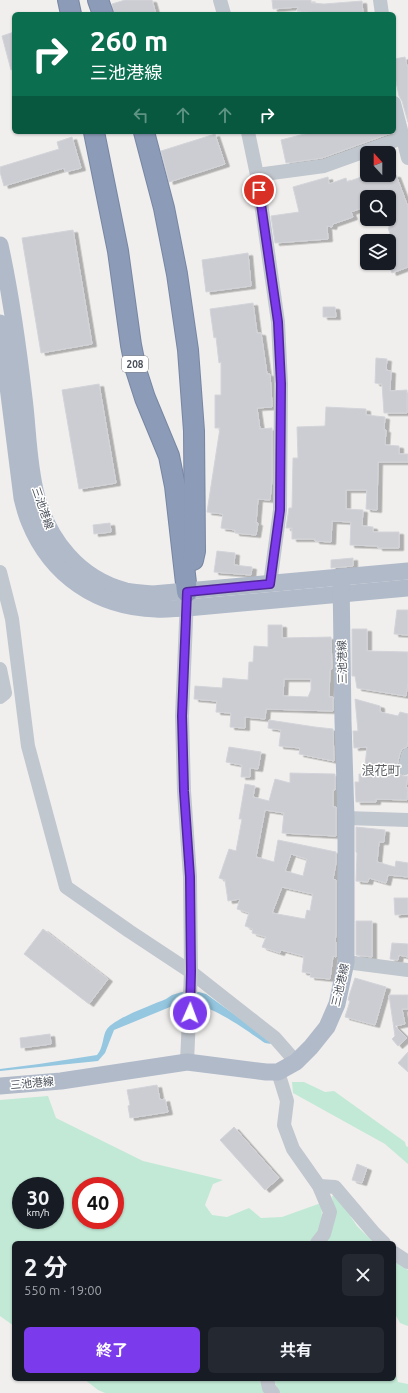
<!DOCTYPE html>
<html lang="ja">
<head>
<meta charset="utf-8">
<style>
	body { margin:0; font-family:Ubuntu,"Noto Sans JP",sans-serif; background:#242831; color:#f1f3f6; height:100vh; display:flex; flex-direction:column; font-size:15px; white-space:nowrap }
	* { box-sizing:border-box; margin:0 }
	p { font-size:13px; color:#9ea1a6 }
	.icon { flex:none; width:22px; height:22px; fill:none; stroke:currentColor; stroke-width:2; stroke-linecap:round; stroke-linejoin:round }
	.map { position:relative; flex:1; overflow:hidden }
	.side { position:absolute; left:12px; top:1241px; width:384px; height:140px; display:flex; flex-direction:column; background:#171b24; border-radius:6px; box-shadow:0 1px 3px #0004 }
	.side>* { flex:none }
	.hud { position:absolute; left:12px; top:12px; width:384px; height:122px; border-radius:6px; box-shadow:0 1px 3px #0004; background:#0b6e4f; color:#fff; overflow:hidden }
	.needle { width:26px; rotate:339deg }
	.fabs { position:absolute; left:360px; top:146px; display:grid; gap:8px }
	.fabs a { display:grid; place-items:center; width:36px; height:36px; border-radius:6px; background:#171b24; box-shadow:0 1px 3px #0004; font-size:20px }
	.speed { position:absolute; left:12px; top:1177px; display:flex; gap:8px; font-size:20px; font-weight:700; text-align:center }
	.speed>* { display:grid; place-content:center; width:52px; height:52px; border-radius:50%; background:#171b24; box-shadow:0 1px 3px #0004; line-height:1 }
	.speed small { font-size:10px; font-weight:400 }
	.speed .limit { border:6px solid #d22; background:#fff; color:#111 }
	.pin { position:absolute; display:grid; place-items:center; width:34px; height:34px; color:#fff; margin:-17px; border:2px solid #fff; border-radius:50%; box-shadow:0 1px 4px #0007 }
	.me { position:absolute; width:44px; margin:-22px; rotate:2deg; stroke-linejoin:round; filter:drop-shadow(0 0 3px #0008) }
	.turn { display:flex; align-items:center; gap:14px; height:84px; padding:0 12px; font-size:18px }
	.turn .icon { width:52px; height:52px; stroke-width:2.5 }
	.turn b { display:block; font-size:28px; line-height:34px }
	.lanes { display:flex; align-items:center; height:38px; padding:0 12px; background:#0003; justify-content:center; gap:20px; direction:ltr }
	.lanes .off { opacity:.35 }
	.round { display:grid; place-items:center; flex:none; width:42px; height:42px; border-radius:6px; background:#242831 }
	.head { display:flex; align-items:center; justify-content:space-between; height:68px; padding:0 12px }
	h1 { font-size:24px; font-weight:700; line-height:30px }
	.action { display:flex; gap:8px; margin-top:auto; padding:8px 12px }
	.action a { flex:1; height:46px; border-radius:6px; background:#7c3aed; color:#fff; font-size:16px; font-weight:700; line-height:46px; text-align:center }
	.action a+a { background:#242831; color:#f1f3f6 }
	.map>svg:first-child { display:block }
</style>
</head>
<body>
<div class="map">
<svg width="408" height="1393" viewBox="0 0 408 1393">
	<defs>
		<filter id="shadow"><feDropShadow dx="4.5" dy="2.5" stdDeviation="0" flood-color="#0004"/></filter>
	</defs>
	<rect width="100%" height="100%" fill="#f0efee"/>
	<!-- green -->
	<g fill="#c2e9d6" fill-rule="evenodd">
		<polygon points="292,1082 304,1082 325,1092 334,1091 405,1142 406,1146 408,1147 408,1164 385,1144 293,1093"/>
		<path d="M48,1096L56,1118L143,1161L223,1180L213,1184L205,1205L212,1215L227,1217L249,1208L261,1218L282,1217L321,1203C323,1220 322,1229 311,1243H14V1326L0,1316V1100ZM21,1186H55V1220H21ZM81,1186H115V1220H81Z"/>
		<polygon points="332,1196 337,1196 357,1226 374,1243 323,1243 334,1209"/>
		<polygon points="394,1260 408,1270 408,1326 400,1323 394,1312"/>
		<polygon points="394,1368 398,1382 408,1384 408,1393 280,1393 273,1379 394,1379"/>
		<polygon points="84,1379 262,1379 267,1393 105,1393 98,1390"/>
	</g>
	<!-- water -->
	<path fill="#95c7e0" d="M182,992H199L206,994L267,1038L271,1044L265,1043C244,1029 194,990 170,1007L114,1030L105,1053L98,1061L0,1071V1069L39,1064L97,1055C104,1047 102,1036 107,1029C115,1018 152,1005 166,999L172,995Z"/>
	<!-- building -->
	<g fill="#cccdd2" stroke="#d3d4d9" fill-rule="evenodd" filter="url(#shadow)">
		<polygon points="125,0 152,0 156,14 114,14 112,4"/>
		<polygon points="272,0 311,0 311,3 324,4 362,1 363,14 312,14 312,12 297,11 298,7 273,9"/>
		<polygon points="14,32 14,69 11,70 2,36"/>
		<polygon points="405,57 407,66 408,66 408,122 402,101 399,96 394,72 394,59"/>
		<polygon points="312,132 391,132 391,133 322,158 286,163 281,140"/>
		<polygon points="215,134 225,164 169,182 161,151"/>
		<polygon points="72,137 81,168 65,172 64,168 4,186 0,172 0,167 59,149 57,142"/>
		<polygon points="367,175 396,175 408,207 408,267 392,273 389,265 389,247 394,245 388,228 389,228 389,197 367,197 367,206 351,212 353,217 333,224 332,227 327,226 328,239 275,243 271,216 299,212 293,187 328,177 329,184 346,178 347,182"/>
		<polygon points="73,230 92,344 41,353 22,238"/>
		<polygon points="248,253 251,286 206,292 202,260"/>
		<polygon points="253,303 257,333 261,333 267,374 270,374 272,404 272,407 257,408 260,429 272,428 272,480 270,500 258,499 256,523 258,523 256,535 235,533 235,530 221,528 223,514 207,512 220,428 215,428 215,395 221,395 221,362 219,363 216,337 214,338 210,309"/>
		<polygon points="323,307 335,307 336,317 323,317"/>
		<polygon points="376,358 387,359 386,370 391,371 390,391 407,390 407,413 384,413 382,384 375,383"/>
		<polygon points="99,384 116,483 79,489 62,390"/>
		<polygon points="326,407 366,409 366,415 385,417 384,430 386,430 385,445 399,446 399,454 408,454 408,462 378,462 377,510 366,509 367,490 346,490 346,509 363,510 362,526 373,527 373,532 399,532 399,548 378,548 378,546 350,545 351,522 332,521 331,542 315,541 315,539 292,539 292,528 286,528 289,508 292,508 293,458 298,458 297,427 325,426"/>
		<polygon points="110,523 111,532 94,534 93,525"/>
		<polygon points="217,551 235,553 234,565 252,567 251,575 214,572"/>
		<polygon points="353,558 353,566 331,568 331,560"/>
		<polygon points="397,610 408,610 408,635 394,634"/>
		<path d="M268,625H282V638L331,637L332,669H330L329,697H333V711L266,709L265,719L245,717V728L230,727L231,713L216,712L217,701L194,699L195,686L222,688L223,678L248,680L249,662H253L254,646L268,647ZM284,679H311V690L308,697L283,696Z"/>
		<polygon points="352,629 367,629 367,651 408,652 408,682 406,696 357,688 355,676 352,676"/>
		<polygon points="355,699 380,706 380,712 398,716 400,712 408,714 408,740 407,747 402,749 400,753 397,766 397,771 400,774 403,776 408,776 406,788 408,788 407,800 376,799 376,802 356,802 355,782 359,782 359,774 370,775 371,767 365,766 367,747 354,748 353,731 358,731"/>
		<polygon points="269,720 315,727 333,729 334,761 299,754 300,748 279,746 281,730 268,728"/>
		<polygon points="229,747 261,752 258,769 250,768 250,777 241,777 242,765 226,762"/>
		<path d="M290,773L335,774V790H333V807H336V836L282,833L284,813L265,810L256,857L274,862L278,840L336,852V863L333,879L336,880V935L335,941L336,942V957L333,956L330,979L310,977L311,973L302,972L304,956L281,950L280,953L262,947L266,937L252,933L253,929L245,926L249,913L237,909L240,899L228,901L225,880L219,878L229,849L236,851L242,819H239L245,784L255,786L253,797L269,801L275,779L290,783ZM291,854L307,859L303,876L285,871ZM282,887L313,894L310,911L307,910L305,919L272,913Z"/>
		<polygon points="356,827 385,830 384,842 379,842 377,862 395,867 396,861 408,863 408,877 388,875 386,883 369,878 368,882 356,881 357,853 356,852"/>
		<polygon points="394,898 408,898 408,914 395,915"/>
		<polygon points="356,921 372,921 372,957 356,955"/>
		<polygon points="43,929 108,979 89,1004 24,954"/>
		<polygon points="392,943 408,944 408,957 399,955 398,960 390,959"/>
		<polygon points="355,978 386,987 375,1025 345,1017 350,1001 348,1000 350,993"/>
		<polygon points="389,995 408,995 408,1009 402,1009 405,1024 395,1026 407,1038 398,1046 392,1039 395,1036"/>
		<polygon points="50,1034 51,1044 21,1048 20,1038"/>
		<polygon points="408,1052 408,1072 398,1063"/>
		<polygon points="157,1085 160,1100 165,1099 168,1112 130,1118 128,1106 130,1105 127,1090"/>
		<polygon points="234,1127 279,1178 265,1190 220,1140"/>
		<polygon points="357,1164 367,1168 362,1183 352,1180"/>
	</g>
	<g fill="none" stroke-linecap="round" stroke-linejoin="round">
		<!-- highway casing -->
		<g stroke="#7786a2" stroke-width="22">
			<g id="highway">
				<polyline points="68,0 71,14"/>
				<polyline points="98,0 103,14"/>
				<polyline points="94,132 118,251 131,345 136,370 145,398 169,456 175,486 187,592"/>
				<polyline points="144,132 164,208 177,274 188,350 194,431 195,551 193,560"/>
			</g>
		</g>
		<!-- minor -->
		<g stroke="#c1c7ce" stroke-width="14">
			<polyline points="220,0 224,14"/>
			<polyline points="380,0 382,14"/>
			<polyline points="394,103 408,158"/>
			<polyline points="248,132 257,175 278,322 281,384 280,510 270,584"/>
			<polyline points="257,175 324,166 402,138"/>
			<polyline points="0,572 12,619 28,746 66,887 129,931 191,972 275,1038 296,1062"/>
			<polyline points="187,598 182,716 184,791 190,877 191,972 187,1062"/>
			<polyline points="0,669 5,693 0,697"/>
			<polyline points="405,768 408,755"/>
			<polyline points="346,818 408,820"/>
			<polyline points="346,962 408,970"/>
			<polyline points="278,1072 287,1101 284,1125 293,1149 319,1186 330,1212 324,1234 317,1243"/>
			<polyline points="319,1186 335,1187 374,1233 384,1243"/>
			<polyline points="394,1253 408,1262"/>
			<polyline points="267,1379 269,1388 273,1393"/>
		</g>
		<!-- major -->
		<g stroke="#b1bac9" stroke-width="17">
			<path d="M0,245C11,295 18,346 24,398C28,429 28,463 36,494C48,540 79,579 126,591C135,593 145,593 153,594L408,571"/>
			<path d="M0,323L22,498C24,506 26,514 29,521C51,576 98,607 156,609C166,610 177,608 187,608L408,588"/>
			<polyline points="0,1086 61,1081 187,1062 266,1072 278,1072 296,1062 311,1047 327,1027 337,1004 346,962 346,818 343,721 341,577"/>
		</g>
		<!-- highway -->
		<use href="#highway" stroke="#8c9bb7" stroke-width="20"/>
	</g>
	<g fill="none" stroke-linecap="round" stroke-linejoin="round">
		<!-- route casing -->
		<g stroke="#51269a" stroke-width="10">
			<polyline id="route" points="190,1013 191,972 190,877 184,791 182,716 187,592 270,584 280,510 281,384 278,322 259,190"/>
		</g>
		<!-- route -->
		<use href="#route" stroke="#7c3aed" stroke-width="7"/>
	</g>
	<g text-anchor="middle" stroke-width="3" stroke-linejoin="round" paint-order="stroke">
		<!-- shield labels -->
		<rect fill="#fff" stroke="#80848b" stroke-width="1" x="122" y="356" width="26" height="16" rx="3"/>
		<g font-size="10" font-weight="bold" fill="#494f59">
			<text x="135" y="368">208</text>
		</g>
		<!-- street labels -->
		<g font-size="11" fill="#494f59" stroke="#fff">
			<text transform="translate(43 508) rotate(71)" y="4">三池港線</text>
			<text transform="translate(342 662) rotate(-91)" y="4">三池港線</text>
			<text transform="translate(340 985) rotate(-77)" y="4">三池港線</text>
			<text transform="translate(32 1083) rotate(-5)" y="4">三池港線</text>
		</g>
		<!-- quarter labels -->
		<g font-size="13" fill="#5c5e62" stroke="#fff">
			<text x="381" y="775">浪花町</text>
		</g>
	</g>
</svg>
<div class="fabs">
<a><svg class="needle" viewBox="-14 -14 28 28"><path d="M0-13l5 13h-10z" fill="#e53935"/><path d="M0 13l5-13h-10z" fill="#9ea1a6"/></svg></a>
<a><svg class="icon" aria-label="search" viewBox="0 0 24 24"><circle cx="10" cy="10" r="6"/><path d="M15 15l6 6"/></svg></a>
<a><svg class="icon" aria-label="layers" viewBox="0 0 24 24"><path d="M12 4l9 5-9 5-9-5zM3 14l9 5 9-5"/></svg></a>
</div>
<div class="speed"><div>30<small>km/h</small></div><div class="limit">40</div></div>
<div class="pin" style="left:259px;top:190px;background:#d93025"><svg class="icon" aria-label="arrive" viewBox="0 0 24 24"><path d="M6 21V4h12l-3 4 3 4H6"/></svg></div>
<svg class="me" style="left:190px;top:1013px" viewBox="-20 -20 40 40"><circle r="17" fill="#7c3aed" stroke="#fff" stroke-width="3"/><path d="M0-11L8 9 0 5-8 9z" fill="#fff"/></svg>
<div class="hud">
<div class="turn"><svg class="icon" aria-label="right" viewBox="0 0 24 24"><path d="M7 20v-9h11M14 6l5 5-5 5"/></svg><div><b>260 m</b>三池港線</div></div>
<div class="lanes"><svg class="icon off" aria-label="left" viewBox="0 0 24 24"><path d="M17 20v-9H6M10 6l-5 5 5 5"/></svg><svg class="icon off" aria-label="ahead" viewBox="0 0 24 24"><path d="M12 20V5M6 11l6-6 6 6"/></svg><svg class="icon off" aria-label="ahead" viewBox="0 0 24 24"><path d="M12 20V5M6 11l6-6 6 6"/></svg><svg class="icon" aria-label="right" viewBox="0 0 24 24"><path d="M7 20v-9h11M14 6l5 5-5 5"/></svg></div>
</div>
<section class="side">
<div class="head"><div><h1>2 分</h1><p>550 m · 19:00</p></div><a class="round"><svg class="icon" aria-label="close" viewBox="0 0 24 24"><path d="M6 6l12 12M18 6L6 18"/></svg></a></div>
<div class="action"><a>終了</a><a>共有</a></div>
</section>
</div>
</body>
</html>
